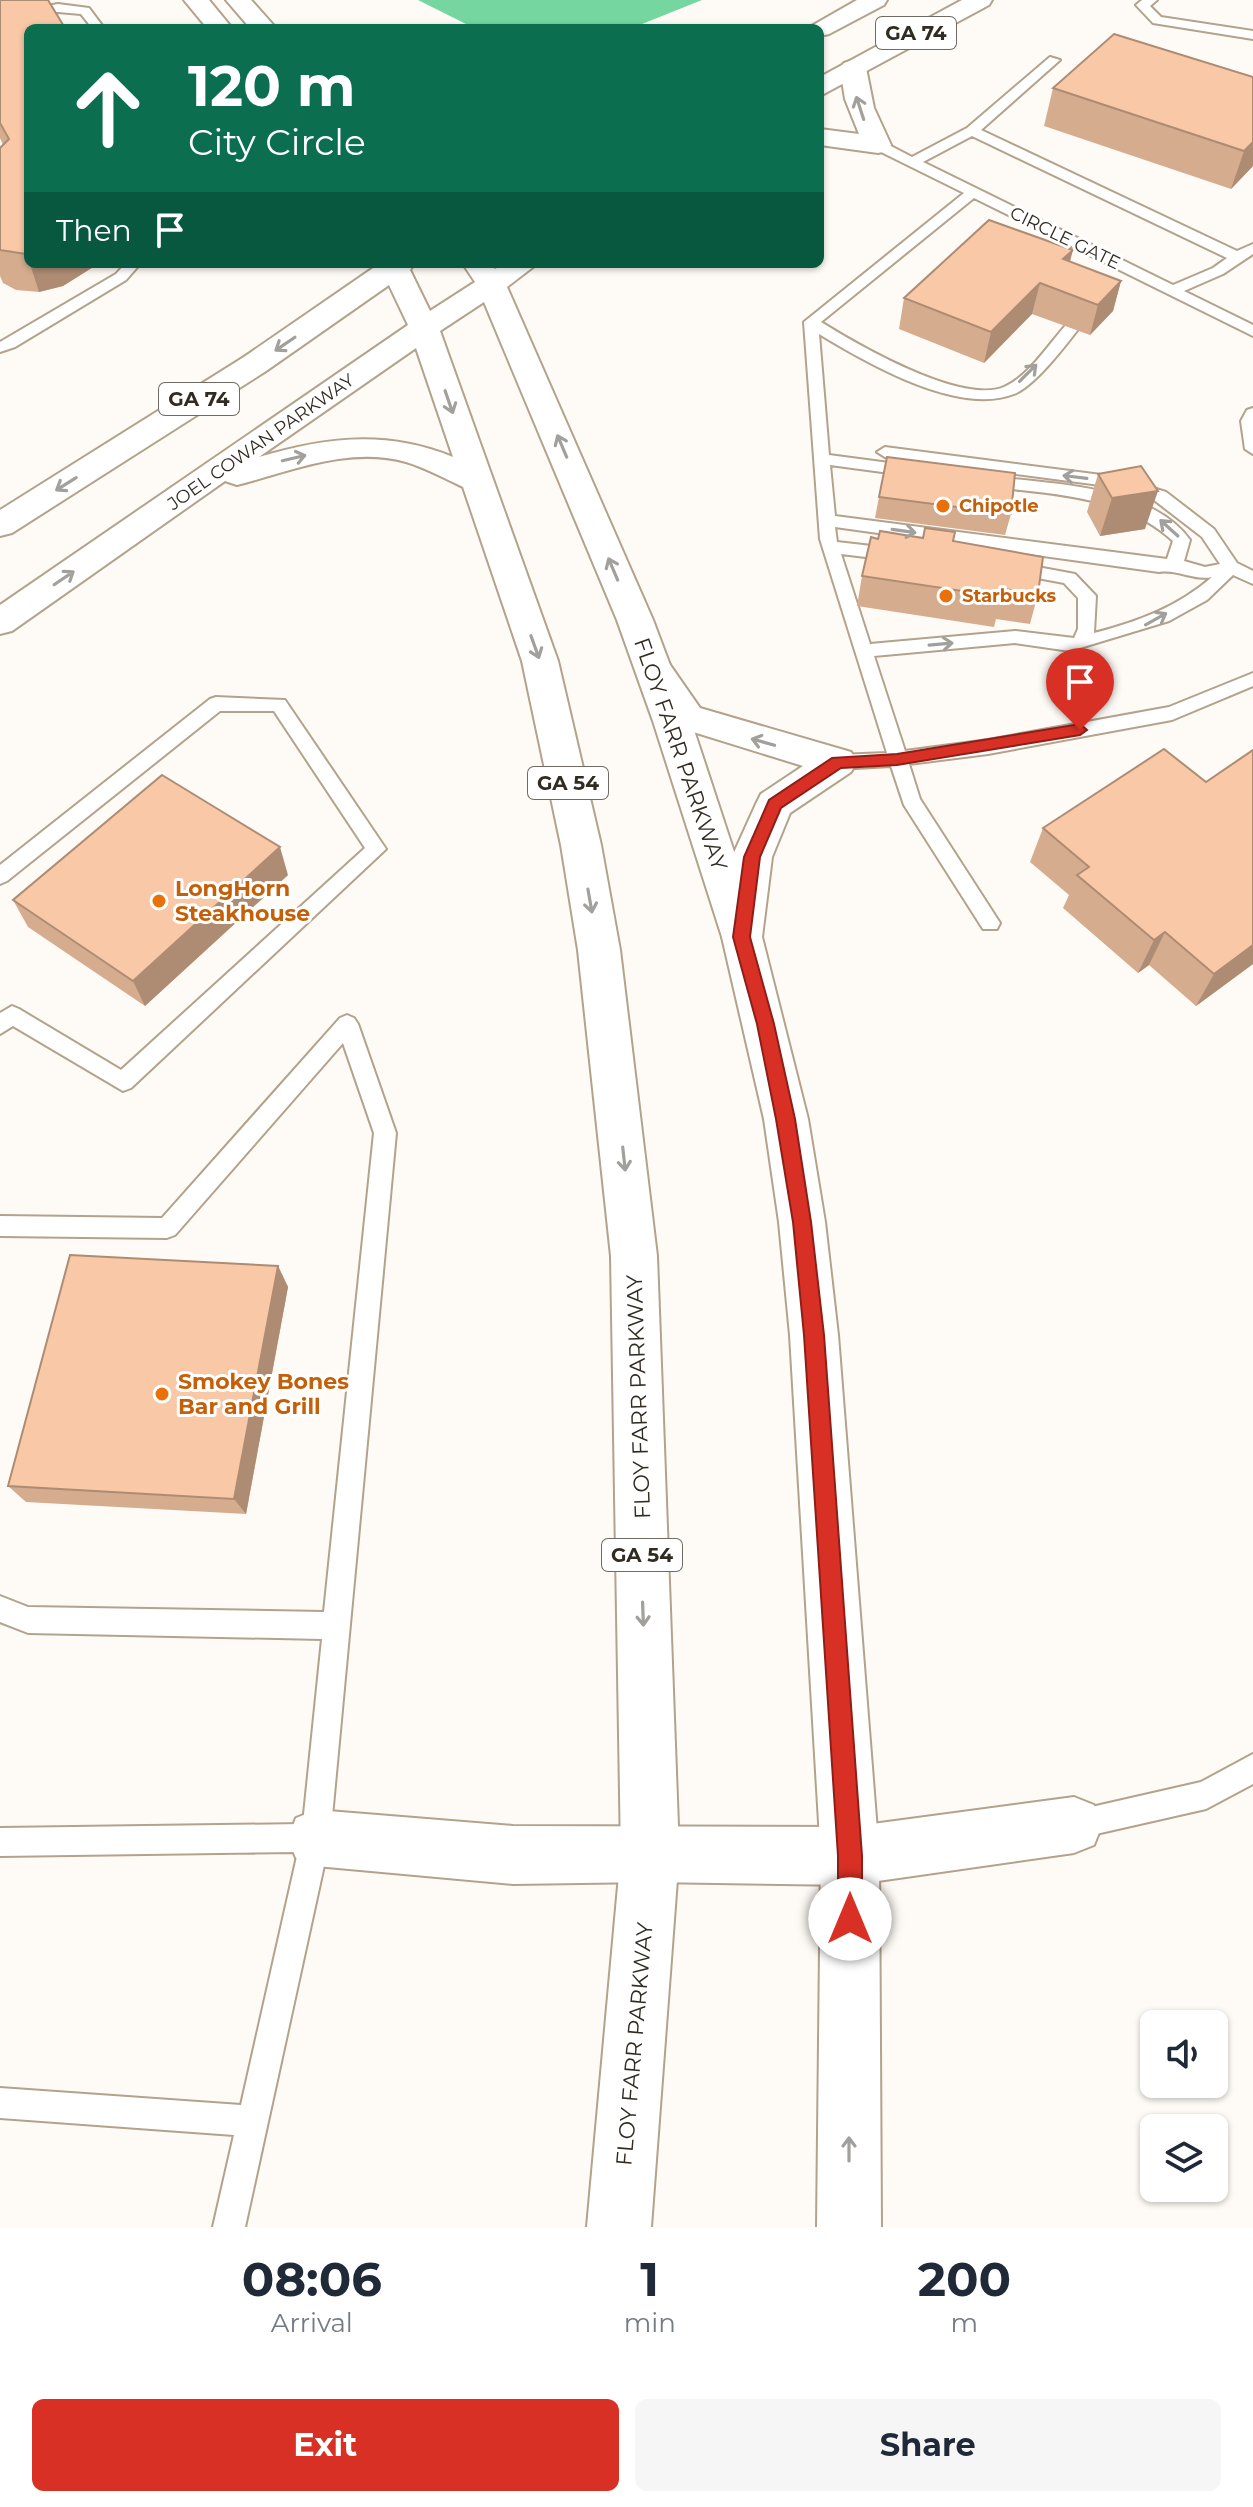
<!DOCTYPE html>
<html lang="en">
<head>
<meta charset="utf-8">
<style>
	body { margin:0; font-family:Montserrat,sans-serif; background:#f6f6f7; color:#1f2937; height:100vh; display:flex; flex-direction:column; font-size:30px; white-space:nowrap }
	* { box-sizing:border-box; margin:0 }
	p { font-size:26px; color:#747a83 }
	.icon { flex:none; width:44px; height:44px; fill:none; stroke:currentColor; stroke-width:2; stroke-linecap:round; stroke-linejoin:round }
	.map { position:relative; height:2227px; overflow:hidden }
	.sheet { display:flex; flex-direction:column; background:#fff; flex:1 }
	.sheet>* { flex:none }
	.guide { position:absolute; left:24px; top:24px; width:800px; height:244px; border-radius:12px; box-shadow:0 2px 6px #0004; background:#0b6e4f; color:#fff; overflow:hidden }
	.fabs { position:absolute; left:1140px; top:2010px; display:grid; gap:16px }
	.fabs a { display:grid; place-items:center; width:88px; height:88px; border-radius:12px; background:#fff; box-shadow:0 2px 6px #0004; font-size:40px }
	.pin { position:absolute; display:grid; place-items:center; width:68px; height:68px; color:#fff; margin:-82px -34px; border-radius:50% 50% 50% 0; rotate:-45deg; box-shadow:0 0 8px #0007 }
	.pin .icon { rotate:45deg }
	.me { position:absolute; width:88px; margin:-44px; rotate:0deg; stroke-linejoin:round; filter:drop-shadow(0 0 6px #0008) }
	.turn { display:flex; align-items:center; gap:28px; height:168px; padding:0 32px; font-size:36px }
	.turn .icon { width:104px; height:104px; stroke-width:2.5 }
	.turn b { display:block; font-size:56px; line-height:68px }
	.then { display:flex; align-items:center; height:76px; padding:0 32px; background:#0003; gap:16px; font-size:30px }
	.eta { display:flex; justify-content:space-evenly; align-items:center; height:136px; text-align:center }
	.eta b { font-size:48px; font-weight:700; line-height:56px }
	.button { display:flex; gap:16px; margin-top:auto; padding:16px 32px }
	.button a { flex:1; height:92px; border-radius:12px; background:#d93025; color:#fff; font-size:32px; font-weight:700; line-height:92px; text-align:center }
	.button a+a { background:#f6f6f7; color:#1f2937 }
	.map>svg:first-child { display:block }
</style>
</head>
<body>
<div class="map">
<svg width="1253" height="2227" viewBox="0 0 1253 2227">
	<rect width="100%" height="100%" fill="#fefbf6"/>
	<!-- forest -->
	<polygon fill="#76d6a0" points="418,0 702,0 632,28 474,28"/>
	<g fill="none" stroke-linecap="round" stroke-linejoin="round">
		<!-- service casing -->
		<g stroke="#b3a28c" stroke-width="4">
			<g id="service">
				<polygon points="1142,0 1157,0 1150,6 1161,17 1253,31 1253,39 1153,23 1136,5"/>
				<polygon points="58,4 89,8 104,28 92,28 81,14 58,12 0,22 0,14"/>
				<path d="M1050,57L1060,60L981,130L1237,251L1253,244V254L1223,274L1184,291L1253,325V336L974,198L821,322C858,345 961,405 1004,387C1029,376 1049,344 1066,325L1071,323L1079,328C1065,346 1035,386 1014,394C958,416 867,363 819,334L829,455L912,466L920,471L912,476L830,465L835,516L1167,559L1173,541C1122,494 1051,495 986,486L978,481L986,476C1048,484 1150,484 1190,540L1184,561L1205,567L1220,564L1202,537L1154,500L1115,487L885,457L877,452L885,447L1117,477L1166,492L1214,529L1237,563L1253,571V584L1233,575L1207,600L1169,621L1070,651L1015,643L874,656L905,751L988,740L1169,707L1253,673V686L1172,720L988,754L909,764L920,799L1000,923L997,929H983L904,805L891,766L838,769L829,762L838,755L887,753L820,539L804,322L964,193L873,148V142H883L912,157L967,128ZM972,136L1227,258L1213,268L1173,285L923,162ZM835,527L1159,572C1177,569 1195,581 1212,577C1178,607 1137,622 1094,633L1096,596L1075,574L1011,562L1002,568L1005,572L1064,583L1078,598V629L1074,638L1015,631L870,644L841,554L898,561L907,555L898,549L837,542Z"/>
				<polygon points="125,264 140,264 126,280 15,347 0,352 0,342 116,274"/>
				<polygon points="1253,408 1253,454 1245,449 1241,421 1247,410"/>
				<polygon points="216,697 285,700 386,849 131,1088 123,1091 13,1026 0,1034 0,1013 12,1006 19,1009 121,1070 365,848 274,711 220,711 7,881 0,884 0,865 210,699"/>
				<polygon points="347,1015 354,1018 358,1024 396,1133 330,1838 245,2227 213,2227 234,2135 0,2118 0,2088 241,2105 298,1852 0,1856 0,1828 303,1824 322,1639 28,1633 0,1622 0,1596 28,1607 324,1612 374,1133 343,1043 175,1235 167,1238 0,1236 0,1216 162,1218 340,1018"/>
				<polygon points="1253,1754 1253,1784 1206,1809 1074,1839 1064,1835 1060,1825 1064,1815 1074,1811 1201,1782"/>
			</g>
		</g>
		<!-- minor casing -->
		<g stroke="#b3a28c" stroke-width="4">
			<g id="minor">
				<polygon points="853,60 862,63 866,68 874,108 891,145 887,151 878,153 820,145 820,129 859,134 845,99 840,68 844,63"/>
				<polygon points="655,658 668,662 700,708 851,752 857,762 851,772 790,813 772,857 762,937 756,948 742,953 728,948 722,937 732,857 756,804 761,794 803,766 674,726 637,671 642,662"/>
				<polygon points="1074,1797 1094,1805 1102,1825 1094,1845 1074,1853 850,1885 650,1882 513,1884 316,1866 296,1858 288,1838 296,1818 316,1810 513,1826 850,1827"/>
			</g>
		</g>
		<!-- primary casing -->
		<g stroke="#b3a28c" stroke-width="4">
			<g id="primary">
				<polygon points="184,0 209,0 232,28 207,28"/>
				<polygon points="226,0 251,0 276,28 250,28"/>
				<polygon points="857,0 887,0 884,5 829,34 820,36 820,28 808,28"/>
				<polygon points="962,0 992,0 989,5 820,96 820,77"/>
				<path d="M379,264H414L410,270L430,311L475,282L463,264H491L495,269L503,264H537L507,287L653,620L691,721L762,937L808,1119L825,1222L838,1335L879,1856L881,2227H817L821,1856L790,1335L779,1222L764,1119L722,937L653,721L617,620L484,302L440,331L558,661L601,845L620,950L657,1256L679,1853L651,2227H587L621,1853L611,1256L578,950L561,845L522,661L463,487C444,478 426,468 406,462C349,446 292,471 237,485L225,481L12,631L0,634V605L408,325L389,285L266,371L12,533L0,536V510L244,357ZM416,348L453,457C387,430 326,437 259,457Z"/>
			</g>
		</g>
		<!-- service -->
		<use href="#service" fill="#fff" fill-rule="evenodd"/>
		<!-- minor -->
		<use href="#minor" fill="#fff" fill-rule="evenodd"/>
		<!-- primary -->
		<use href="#primary" fill="#fff" fill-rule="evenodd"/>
	</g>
	<!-- wall -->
	<g fill="#d6ac8f">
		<polygon points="0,0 28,28 28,264 98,264 63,286 39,292 16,290 3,283 0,276 0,148 3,145 0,138"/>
		<polygon points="1253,77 1253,166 1231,189 1044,126 1053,88"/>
		<polygon points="1070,262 1121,281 1113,311 1090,335 1032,314 984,363 899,329 904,298"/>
		<polygon points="1098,474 1145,529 1100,536 1087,512"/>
		<polygon points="879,497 1011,514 1005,535 875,518"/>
		<polygon points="953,541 1038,594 1030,624 996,619 994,627 857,606 862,576"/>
		<polygon points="1253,750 1253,964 1196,1006 1149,965 1138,973 1063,908 1069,895 1030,862 1043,828 1206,782"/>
		<polygon points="288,875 145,1006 28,927 13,900"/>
		<polygon points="278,1266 288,1287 246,1514 26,1502 8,1486"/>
	</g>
	<!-- shaded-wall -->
	<g fill="#ae8c74">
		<polygon points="1253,142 1253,166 1231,189 1244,151"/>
		<polygon points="1073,250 1065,281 1055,290 1063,259"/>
		<polygon points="30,264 98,264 63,286 39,292"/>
		<polygon points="1121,281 1113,311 1090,335 1098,305"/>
		<polygon points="1040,283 1032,314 984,363 991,332"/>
		<polygon points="1158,491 1145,529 1100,536 1112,498"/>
		<polygon points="280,847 288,875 145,1006 133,981"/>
		<polygon points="1165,932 1149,965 1138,973 1154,940"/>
		<polygon points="1253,945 1253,964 1196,1006 1214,974"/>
		<polygon points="278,1266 288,1287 246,1514 234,1499"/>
	</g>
	<!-- building -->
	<g fill="#f9c8a6" stroke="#ae8c74" stroke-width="2">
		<polygon points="0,0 48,0 65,28 28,28 28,254 26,254 0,250 0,148 9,139 0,123"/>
		<polygon points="1114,34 1253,77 1253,142 1244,151 1053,88"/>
		<polygon points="989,220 1073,250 1063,259 1121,281 1098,305 1040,283 991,332 904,298"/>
		<polygon points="887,457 1015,473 1011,514 879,497"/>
		<polygon points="1141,466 1158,491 1112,498 1098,474"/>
		<polygon points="925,528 955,532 953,541 1043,557 1038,594 1004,589 1002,597 862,576 871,537 878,539 880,531 923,538"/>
		<polygon points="1164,749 1206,782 1253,750 1253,945 1214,974 1165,932 1154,940 1077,875 1089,867 1043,828"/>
		<polygon points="162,775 280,847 133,981 13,900"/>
		<polygon points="70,1255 278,1266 234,1499 8,1486"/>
	</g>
	<!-- one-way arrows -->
	<defs><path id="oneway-shaft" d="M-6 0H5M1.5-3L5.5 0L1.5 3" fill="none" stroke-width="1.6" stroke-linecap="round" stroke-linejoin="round" transform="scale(2)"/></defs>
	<g stroke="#a2a09c">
		<use href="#oneway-shaft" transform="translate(860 108) rotate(-108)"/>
		<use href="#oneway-shaft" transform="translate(285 344) rotate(146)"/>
		<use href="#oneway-shaft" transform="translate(1028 373) rotate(-45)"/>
		<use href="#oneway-shaft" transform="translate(449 402) rotate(71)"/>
		<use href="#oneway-shaft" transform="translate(562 446) rotate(-113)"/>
		<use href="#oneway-shaft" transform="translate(294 458) rotate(-13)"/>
		<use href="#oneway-shaft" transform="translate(1075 477) rotate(-173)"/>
		<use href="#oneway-shaft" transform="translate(66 484) rotate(148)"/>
		<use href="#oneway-shaft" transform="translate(1169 528) rotate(-138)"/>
		<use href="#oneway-shaft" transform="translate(904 531) rotate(8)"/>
		<use href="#oneway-shaft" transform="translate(613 569) rotate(-113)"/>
		<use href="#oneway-shaft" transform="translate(64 578) rotate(-34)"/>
		<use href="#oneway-shaft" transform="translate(1156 619) rotate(-29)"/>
		<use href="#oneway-shaft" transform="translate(941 644) rotate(-5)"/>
		<use href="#oneway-shaft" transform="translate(535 647) rotate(70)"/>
		<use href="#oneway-shaft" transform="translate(763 742) rotate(-164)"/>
		<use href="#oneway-shaft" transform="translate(590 901) rotate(80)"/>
		<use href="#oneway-shaft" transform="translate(624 1159) rotate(84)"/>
		<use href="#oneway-shaft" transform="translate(643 1614) rotate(88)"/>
		<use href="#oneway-shaft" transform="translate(849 2149) rotate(-90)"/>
	</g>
	<!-- route -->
	<polygon fill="#d93025" stroke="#8d1f18" stroke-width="2" points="1080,724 1087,730 1080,735 897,765 841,768 781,808 760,857 750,937 774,1024 795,1119 811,1222 824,1335 862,1856 862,1919 859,1927 850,1931 842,1927 838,1919 838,1856 804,1335 793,1222 776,1119 757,1024 733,937 744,857 769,800 832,758 897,754"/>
	<!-- markers -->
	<g fill="#e8710a" stroke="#fff" stroke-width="3">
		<circle cx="943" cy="506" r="8"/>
		<circle cx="946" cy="596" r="8"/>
		<circle cx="159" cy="901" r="8"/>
		<circle cx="162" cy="1394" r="8"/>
	</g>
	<g text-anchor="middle" stroke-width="6" stroke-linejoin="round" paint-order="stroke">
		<!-- far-street labels -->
		<g font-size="18" fill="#312b22" stroke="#fff">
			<text transform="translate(1065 238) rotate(26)" y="6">CIRCLE GATE</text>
			<text transform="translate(261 442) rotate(-35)" y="6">JOEL COWAN PARKWAY</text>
		</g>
		<!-- far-food labels -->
		<g font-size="18" font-weight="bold" fill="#c56008" stroke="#fff" text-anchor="start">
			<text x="959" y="512">Chipotle</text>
			<text x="962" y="602">Starbucks</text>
		</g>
		<!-- shield labels -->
		<g fill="#fff" stroke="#6f6b64" stroke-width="2">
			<rect x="876" y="17" width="80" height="32" rx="6"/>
			<rect x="159" y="383" width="80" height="32" rx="6"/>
			<rect x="528" y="767" width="80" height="32" rx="6"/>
			<rect x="602" y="1539" width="80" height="32" rx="6"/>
		</g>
		<g font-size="20" font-weight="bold" fill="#312b22">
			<text x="916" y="40">GA 74</text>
			<text x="199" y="406">GA 74</text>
			<text x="568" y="790">GA 54</text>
			<text x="642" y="1562">GA 54</text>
		</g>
		<!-- street labels -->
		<g font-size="22" fill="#312b22" stroke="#fff">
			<text transform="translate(681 754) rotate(71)" y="8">FLOY FARR PARKWAY</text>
			<text transform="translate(638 1397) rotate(-92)" y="8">FLOY FARR PARKWAY</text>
			<text transform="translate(634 2044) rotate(-85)" y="8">FLOY FARR PARKWAY</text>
		</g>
		<!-- food labels -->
		<g font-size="22" font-weight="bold" fill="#c56008" stroke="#fff" text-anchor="start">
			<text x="175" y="896">LongHorn<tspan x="175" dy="25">Steakhouse</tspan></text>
			<text x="178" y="1389">Smokey Bones<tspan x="178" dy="25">Bar and Grill</tspan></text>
		</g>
	</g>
</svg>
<div class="fabs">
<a><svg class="icon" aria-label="sound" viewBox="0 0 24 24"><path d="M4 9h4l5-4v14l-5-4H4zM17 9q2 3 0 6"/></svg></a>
<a><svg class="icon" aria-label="layers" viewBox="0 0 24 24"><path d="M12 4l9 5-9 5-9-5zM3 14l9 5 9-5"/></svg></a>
</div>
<div class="pin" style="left:1080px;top:730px;background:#d93025"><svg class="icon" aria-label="arrive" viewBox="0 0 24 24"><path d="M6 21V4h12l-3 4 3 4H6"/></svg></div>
<svg class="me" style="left:850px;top:1919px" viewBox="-20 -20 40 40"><circle r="19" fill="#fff"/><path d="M0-13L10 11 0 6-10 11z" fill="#d93025"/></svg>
<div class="guide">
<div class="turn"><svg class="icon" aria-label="ahead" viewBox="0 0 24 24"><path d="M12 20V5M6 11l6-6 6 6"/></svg><div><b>120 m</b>City Circle</div></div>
<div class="then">Then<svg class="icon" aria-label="arrive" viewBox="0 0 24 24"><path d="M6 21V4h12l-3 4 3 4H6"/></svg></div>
</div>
</div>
<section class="sheet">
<div class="eta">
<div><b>08:06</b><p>Arrival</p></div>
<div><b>1</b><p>min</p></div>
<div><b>200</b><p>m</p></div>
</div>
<div class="button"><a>Exit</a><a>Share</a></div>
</section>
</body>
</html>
